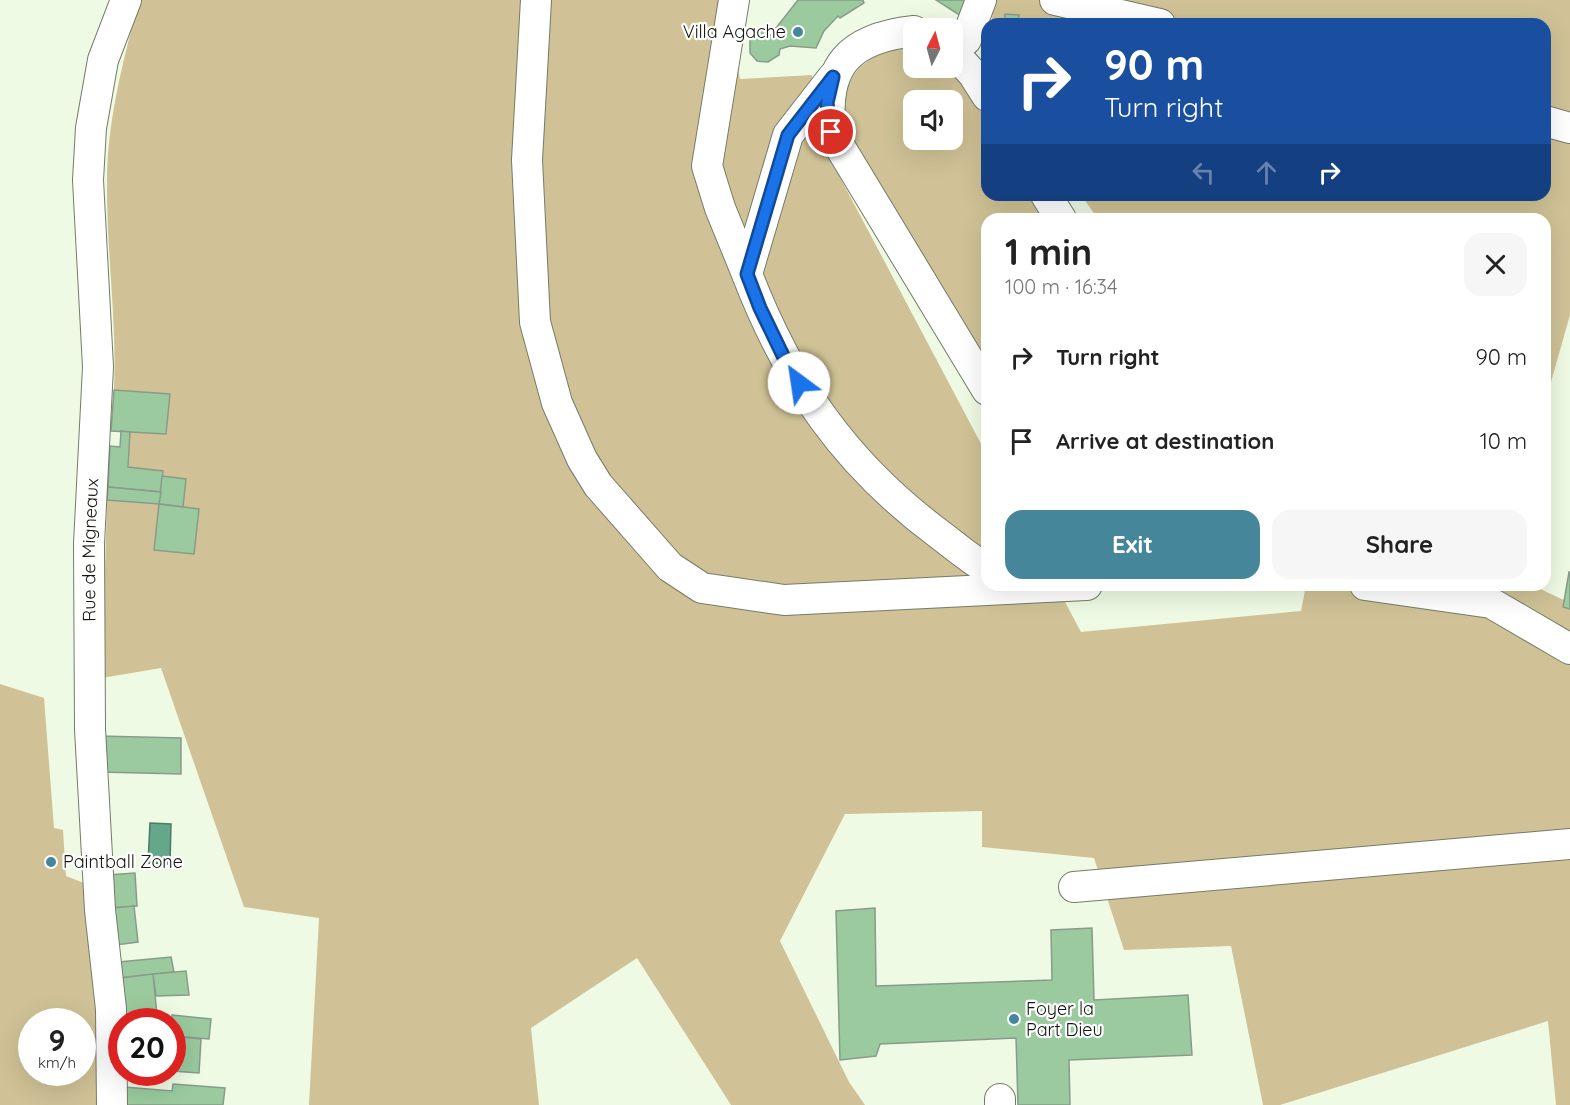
<!DOCTYPE html>
<html lang="en">
<head>
<meta charset="utf-8">
<style>
	body { margin:0; font-family:Quicksand,sans-serif; background:#f6f6f6; color:#222; height:100vh; display:flex; flex-direction:column; font-size:22px; white-space:nowrap }
	* { box-sizing:border-box; margin:0 }
	p { font-size:20px; color:#767676 }
	.icon { flex:none; width:33px; height:33px; fill:none; stroke:currentColor; stroke-width:2; stroke-linecap:round; stroke-linejoin:round }
	.map { position:relative; flex:1; overflow:hidden }
	.details { position:absolute; left:981px; top:213px; width:570px; height:378px; display:flex; flex-direction:column; background:#fff; border-radius:18px; box-shadow:0 6px 24px #0002 }
	.details>* { flex:none }
	.hud { position:absolute; left:981px; top:18px; width:570px; height:183px; border-radius:18px; box-shadow:0 6px 24px #0002; background:#1a4fa0; color:#fff; overflow:hidden }
	.needle { width:39px; rotate:6deg }
	.controls { position:absolute; left:903px; top:18px; display:grid; gap:12px }
	.controls a { display:grid; place-items:center; width:60px; height:60px; border-radius:12px; background:#fff; box-shadow:0 6px 24px #0002; font-size:30px }
	.speed { position:absolute; left:18px; top:1008px; display:flex; gap:12px; font-size:30px; font-weight:700; text-align:center }
	.speed>* { display:grid; place-content:center; width:78px; height:78px; border-radius:50%; background:#fff; box-shadow:0 6px 24px #0002; line-height:1 }
	.speed small { font-size:15px; font-weight:400 }
	.speed .limit { border:9px solid #d22; background:#fff; color:#111 }
	.pin { position:absolute; display:grid; place-items:center; width:51px; height:51px; color:#fff; margin:-26px; border:3px solid #fff; border-radius:50%; box-shadow:0 2px 6px #0007 }
	.me { position:absolute; width:66px; margin:-33px; rotate:329deg; stroke-linejoin:round; filter:drop-shadow(0 0 4px #0008) }
	.turn { display:flex; align-items:center; gap:21px; height:126px; padding:0 24px; font-size:27px }
	.turn .icon { width:78px; height:78px; stroke-width:2.5 }
	.turn b { display:block; font-size:42px; line-height:51px }
	.lanes { display:flex; align-items:center; height:57px; padding:0 24px; background:#0003; justify-content:center; gap:30px; direction:ltr }
	.lanes .off { opacity:.35 }
	.round { display:grid; place-items:center; flex:none; width:63px; height:63px; border-radius:18px; background:#f6f6f6 }
	.summary { display:flex; align-items:center; justify-content:space-between; height:102px; padding:0 24px }
	h1 { font-size:36px; font-weight:700; line-height:45px }
	.primary-button { display:flex; gap:12px; margin-top:auto; padding:12px 24px }
	.primary-button a { flex:1; height:69px; border-radius:18px; background:#46869a; color:#fff; font-size:24px; font-weight:700; line-height:69px; text-align:center }
	.primary-button a+a { background:#f6f6f6; color:#222 }
	ul { padding:0; list-style:none }
	li { display:flex; align-items:center; gap:18px; height:84px; padding:0 24px }
	li div { flex:1 }
	li b { display:block; font-size:22px }
	li em { font-style:normal }
	.map>svg:first-child { display:block }
</style>
</head>
<body>
<div class="map">
<svg width="1570" height="1105" viewBox="0 0 1570 1105">
	<rect width="100%" height="100%" fill="#effae4"/>
	<!-- green -->
	<g fill="#d0c296" fill-rule="evenodd">
		<path d="M139,0H726L740,79L812,75L817,134L987,455V585H1056L1081,632L1301,611L1306,585H1532L1570,603V1105H1556L1548,1021L1280,1105H1263L1231,946L1124,950L1094,858L982,847V811L845,814L780,941L849,1082L865,1105H731L637,958L531,1028L539,1105H309L319,918L244,907L161,668L102,678L107,500L159,504L154,550L194,554L199,509L183,507L186,479L162,476L163,471L128,467L130,432L166,434L170,394L114,390C117,322 107,256 107,189C106,124 123,62 139,0Z"/>
		<polygon points="995,0 1570,0 1570,315 1545,403 1545,219 1098,219 1081,195 1545,195 1545,24 991,24"/>
		<path d="M902,47H913L914,68H952L987,117V195H1040L1056,219H987V379L850,142C835,93 850,58 902,47ZM914,100H952V140H914Z"/>
		<path d="M0,684L44,698L54,828L63,830L66,876L84,883L96,985L99,1105H0ZM32,1022H82V1072H32Z"/>
	</g>
	<!-- water -->
	<polygon fill="#65a78b" stroke="#4c7c66" stroke-width="1.5" points="150,823 171,824 170,864 148,863"/>
	<!-- building -->
	<g fill="#9aca9e" stroke="#899b8b" stroke-width="1.5">
		<polygon points="798,0 863,0 864,3 840,18 838,16 824,31 816,48 790,46 780,49 779,55 768,62 757,61 750,53 750,40 758,32 765,31 766,35 773,35 773,28 776,28"/>
		<polygon points="936,0 973,0 964,18"/>
		<polygon points="1005,14 1019,15 1018,24 1005,23"/>
		<polygon points="114,390 170,394 166,434 111,431"/>
		<polygon points="121,431 130,432 128,467 163,471 161,492 108,487 110,446 120,447"/>
		<polygon points="162,476 186,479 183,507 159,504"/>
		<polygon points="108,487 161,492 159,504 107,500"/>
		<polygon points="159,504 199,509 194,554 154,550"/>
		<polygon points="1569,572 1570,572 1570,609 1563,607"/>
		<polygon points="100,736 181,738 181,774 100,772"/>
		<polygon points="135,873 137,906 112,908 107,875"/>
		<polygon points="134,906 138,942 116,945 112,908"/>
		<polygon points="875,908 876,986 1052,980 1051,930 1092,928 1094,1000 1188,995 1192,1055 1069,1060 1070,1105 1018,1105 1016,1038 880,1044 876,1056 840,1060 836,911"/>
		<polygon points="171,957 174,972 120,978 119,962"/>
		<polygon points="186,971 189,995 156,996 153,974"/>
		<polygon points="153,974 157,1015 125,1015 120,978"/>
		<polygon points="172,1015 211,1019 209,1039 172,1036"/>
		<polygon points="172,1036 201,1039 199,1073 172,1071"/>
		<polygon points="173,1084 225,1088 223,1105 123,1105 125,1087 172,1091"/>
	</g>
	<g fill="none" stroke-linecap="round" stroke-linejoin="round">
		<!-- minor casing -->
		<g stroke="#737c69" stroke-width="32">
			<g id="minor">
				<polyline points="536,0 527,160 535,322 557,403 582,459 598,485 670,567 702,588 784,600 1087,585"/>
				<polyline points="734,0 707,166 720,208 747,274"/>
				<polyline points="1055,0 1160,24"/>
				<path d="M914,31C849,38 823,66 831,132L987,390"/>
				<polyline points="952,49 966,40 981,0"/>
				<polyline points="952,51 973,74 987,96"/>
				<path d="M833,77L788,135L747,274C789,383 845,464 939,534C955,546 970,559 987,569"/>
				<polyline points="1545,121 1570,128"/>
				<polyline points="1046,195 1061,219"/>
				<polyline points="1365,585 1491,603 1570,649"/>
				<polyline points="1074,887 1570,844"/>
				<polyline points="1000,1099 1000,1105"/>
				<path id="s1" d="M112,1105L111,1009L100,910L90,729L89,544L98,367L88,180L91,128L103,60L126,0"/>
			</g>
		</g>
		<!-- minor -->
		<use href="#minor" stroke="#fff" stroke-width="30"/>
	</g>
	<g fill="none" stroke-linecap="round" stroke-linejoin="round">
		<!-- route casing -->
		<g stroke="#114b97" stroke-width="15">
			<polyline id="route" points="799,383 789,368 760,308 747,274 788,135 833,77 827,103 831,132"/>
		</g>
		<!-- route -->
		<use href="#route" stroke="#1a73e8" stroke-width="10"/>
	</g>
	<!-- markers -->
	<g fill="#46869a" stroke="#fff" stroke-width="2">
		<circle cx="798" cy="32" r="6"/>
		<circle cx="51" cy="862" r="6"/>
		<circle cx="1014" cy="1019" r="6"/>
	</g>
	<g text-anchor="middle" stroke-width="4.5" stroke-linejoin="round" paint-order="stroke">
		<!-- poi labels -->
		<g font-size="18" fill="#12160e" stroke="#fff" text-anchor="start">
			<text x="786" y="38" text-anchor="end">Villa Agache</text>
			<text x="63" y="868">Paintball Zone</text>
			<text x="1026" y="1015">Foyer la<tspan x="1026" dy="21">Part Dieu</tspan></text>
		</g>
		<!-- street labels -->
		<g font-size="18" fill="#12160e" stroke="#fff">
			<text dy="6" stroke="none"><textPath href="#s1" startOffset="556">Rue de Migneaux</textPath></text>
		</g>
	</g>
</svg>
<div class="controls">
<a><svg class="needle" viewBox="-14 -14 28 28"><path d="M0-13l5 13h-10z" fill="#e53935"/><path d="M0 13l5-13h-10z" fill="#767676"/></svg></a>
<a><svg class="icon" aria-label="sound" viewBox="0 0 24 24"><path d="M4 9h4l5-4v14l-5-4H4zM17 9q2 3 0 6"/></svg></a>
</div>
<div class="speed"><div>9<small>km/h</small></div><div class="limit">20</div></div>
<div class="pin" style="left:831px;top:132px;background:#d93025"><svg class="icon" aria-label="arrive" viewBox="0 0 24 24"><path d="M6 21V4h12l-3 4 3 4H6"/></svg></div>
<svg class="me" style="left:799px;top:383px" viewBox="-20 -20 40 40"><circle r="19" fill="#fff"/><path d="M0-13L10 11 0 6-10 11z" fill="#1a73e8"/></svg>
<div class="hud">
<div class="turn"><svg class="icon" aria-label="right" viewBox="0 0 24 24"><path d="M7 20v-9h11M14 6l5 5-5 5"/></svg><div><b>90 m</b>Turn right</div></div>
<div class="lanes"><svg class="icon off" aria-label="left" viewBox="0 0 24 24"><path d="M17 20v-9H6M10 6l-5 5 5 5"/></svg><svg class="icon off" aria-label="ahead" viewBox="0 0 24 24"><path d="M12 20V5M6 11l6-6 6 6"/></svg><svg class="icon" aria-label="right" viewBox="0 0 24 24"><path d="M7 20v-9h11M14 6l5 5-5 5"/></svg></div>
</div>
<section class="details">
<div class="summary"><div><h1>1 min</h1><p>100 m · 16:34</p></div><a class="round"><svg class="icon" aria-label="close" viewBox="0 0 24 24"><path d="M6 6l12 12M18 6L6 18"/></svg></a></div>
<ul>
<li><svg class="icon" aria-label="right" viewBox="0 0 24 24"><path d="M7 20v-9h11M14 6l5 5-5 5"/></svg><div><b>Turn right</b></div><em>90 m</em></li>
<li><svg class="icon" aria-label="arrive" viewBox="0 0 24 24"><path d="M6 21V4h12l-3 4 3 4H6"/></svg><div><b>Arrive at destination</b></div><em>10 m</em></li>
</ul>
<div class="primary-button"><a>Exit</a><a>Share</a></div>
</section>
</div>
</body>
</html>
